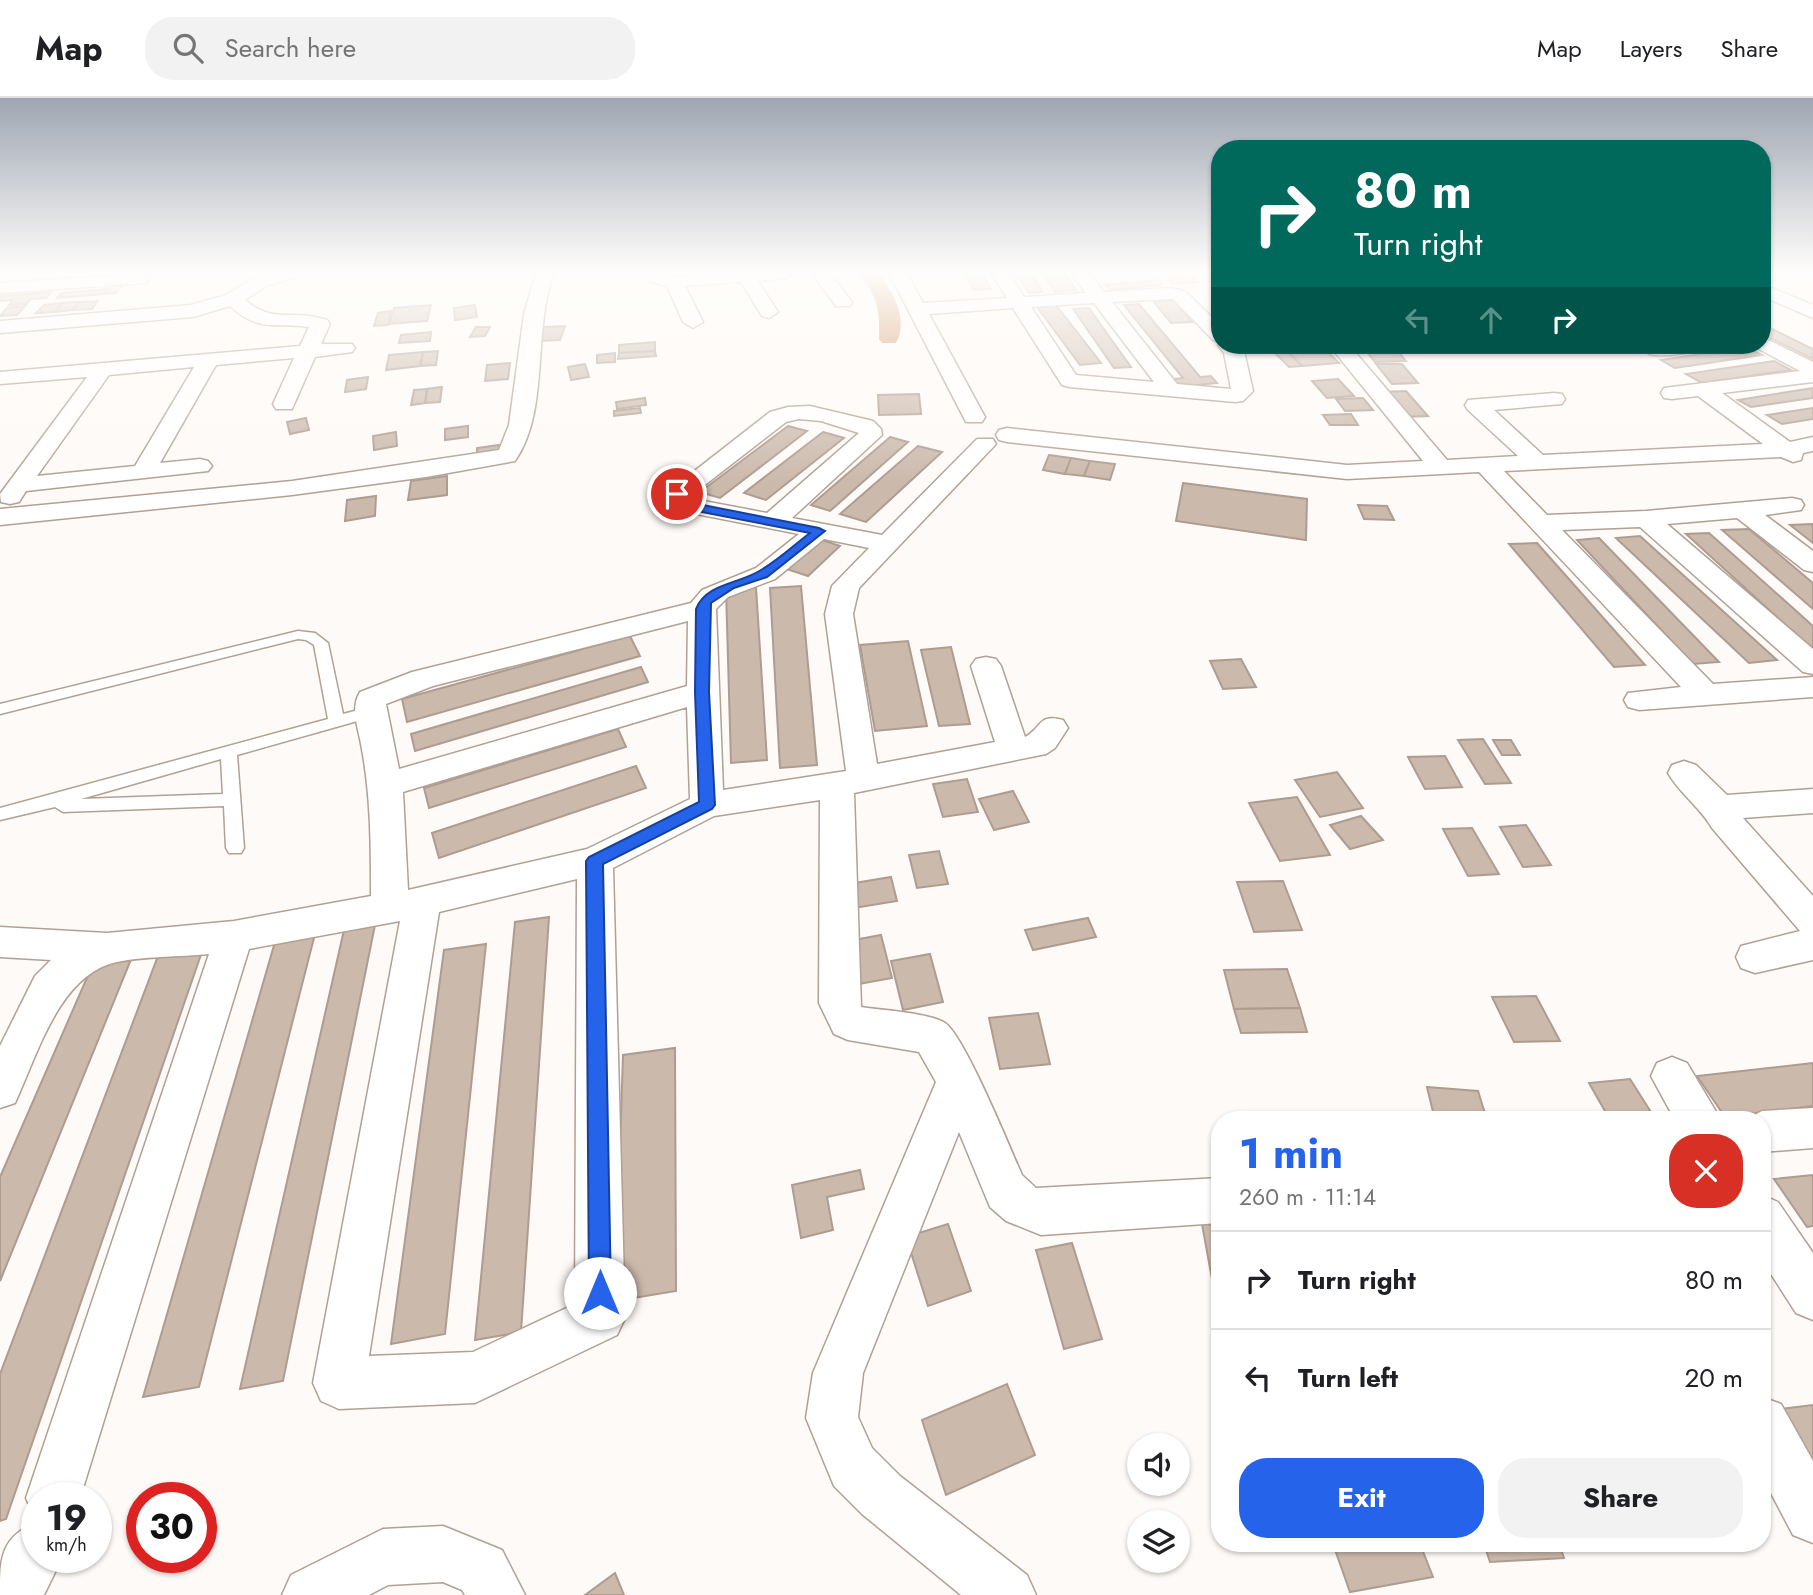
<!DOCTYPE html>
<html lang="en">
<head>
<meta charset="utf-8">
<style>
	body { margin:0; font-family:Jost,sans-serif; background:#f2f2f2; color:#202124; height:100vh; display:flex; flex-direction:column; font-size:26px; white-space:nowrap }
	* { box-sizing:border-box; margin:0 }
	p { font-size:23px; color:#757577 }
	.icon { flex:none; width:38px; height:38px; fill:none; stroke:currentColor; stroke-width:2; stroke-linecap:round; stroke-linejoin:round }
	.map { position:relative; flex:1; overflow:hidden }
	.details { position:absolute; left:1211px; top:1013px; width:560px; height:441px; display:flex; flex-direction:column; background:#fff; border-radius:28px; box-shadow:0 2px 5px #0004 }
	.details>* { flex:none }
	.top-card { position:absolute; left:1211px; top:42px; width:560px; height:214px; border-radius:28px; box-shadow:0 2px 5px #0004; background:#00695c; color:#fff; overflow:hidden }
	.buttons { position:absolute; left:1127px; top:1335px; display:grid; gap:14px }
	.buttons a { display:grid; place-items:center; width:63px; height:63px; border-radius:50%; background:#fff; box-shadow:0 2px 5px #0004; font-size:35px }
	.speed { position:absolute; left:21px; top:1384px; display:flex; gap:14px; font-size:35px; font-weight:700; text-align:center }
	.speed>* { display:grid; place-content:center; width:91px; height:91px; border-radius:50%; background:#fff; box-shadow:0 2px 5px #0004; line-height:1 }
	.speed small { font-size:18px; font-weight:400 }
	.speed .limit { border:10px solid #d22; background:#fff; color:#111 }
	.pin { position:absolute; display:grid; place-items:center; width:60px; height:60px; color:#fff; margin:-30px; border:4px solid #fff; border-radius:50%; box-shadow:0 2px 7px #0007 }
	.me { position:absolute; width:77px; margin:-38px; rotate:0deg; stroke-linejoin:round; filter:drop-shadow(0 0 5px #0008) }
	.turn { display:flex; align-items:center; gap:24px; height:147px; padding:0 28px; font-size:32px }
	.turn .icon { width:91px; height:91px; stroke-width:2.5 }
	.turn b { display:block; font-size:49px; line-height:60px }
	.lanes { display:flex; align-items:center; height:66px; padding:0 28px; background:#0003; justify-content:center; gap:35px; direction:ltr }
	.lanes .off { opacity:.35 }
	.round { display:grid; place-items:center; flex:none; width:74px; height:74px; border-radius:28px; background:#f2f2f2 }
	.head { display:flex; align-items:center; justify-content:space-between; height:119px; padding:0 28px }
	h1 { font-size:42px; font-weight:700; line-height:52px; color:#2563eb }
	.cta { display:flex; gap:14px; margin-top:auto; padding:14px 28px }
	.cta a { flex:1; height:80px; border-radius:28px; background:#2563eb; color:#fff; font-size:28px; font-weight:700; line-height:80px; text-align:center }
	.cta a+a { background:#f2f2f2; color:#202124 }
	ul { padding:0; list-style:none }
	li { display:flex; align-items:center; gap:21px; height:98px; padding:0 28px; border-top:2px solid #e0e0e0 }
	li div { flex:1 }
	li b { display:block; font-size:26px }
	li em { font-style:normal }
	header { display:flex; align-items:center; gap:42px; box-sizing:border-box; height:98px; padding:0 35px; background:#fff; border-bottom:2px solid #e0e0e0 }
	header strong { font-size:33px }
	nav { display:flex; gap:38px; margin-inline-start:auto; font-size:24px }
	.search { width:490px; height:63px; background:#f2f2f2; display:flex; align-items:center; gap:18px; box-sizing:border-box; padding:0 24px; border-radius:28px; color:#757577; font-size:26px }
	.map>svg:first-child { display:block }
</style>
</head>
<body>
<header>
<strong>Map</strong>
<div class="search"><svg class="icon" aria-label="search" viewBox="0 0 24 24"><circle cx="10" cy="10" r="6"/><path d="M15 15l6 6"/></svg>Search here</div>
<nav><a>Map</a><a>Layers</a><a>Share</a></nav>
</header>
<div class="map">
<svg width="1813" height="1497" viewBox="0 0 1813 1497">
	<rect width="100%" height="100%" fill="#fefaf7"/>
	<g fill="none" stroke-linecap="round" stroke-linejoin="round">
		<!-- canal -->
		<path fill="#d09162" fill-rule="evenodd" d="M859,175H878C893,191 909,224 896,245H882L879,241C880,209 877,200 859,175Z"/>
	</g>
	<!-- building -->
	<g fill="#cbb9ac" stroke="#ae9c90" stroke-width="2">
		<polygon points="964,175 982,175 991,191 974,192"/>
		<polygon points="1015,175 1030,175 1043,194 1029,195"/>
		<polygon points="1042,175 1064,175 1076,192 1055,194"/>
		<polygon points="1193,178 1198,184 1172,186 1167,180"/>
		<polygon points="1157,182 1162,187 1110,192 1105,187"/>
		<polygon points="122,187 116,195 57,200 61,195 106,191 109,188"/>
		<polygon points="51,194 46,200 31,201 26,206 9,207 13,202 0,203 0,198"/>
		<polygon points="1174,202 1192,224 1171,225 1153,203"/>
		<polygon points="98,203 92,211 72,212 79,204"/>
		<polygon points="79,204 72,212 55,214 62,205"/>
		<polygon points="62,205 55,214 36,215 44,207"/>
		<polygon points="1139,206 1200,279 1211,278 1217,285 1179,289 1173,281 1183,280 1124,207"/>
		<polygon points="431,207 427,223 389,226 394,210"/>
		<polygon points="475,207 477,219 455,222 454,210"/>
		<polygon points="1056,207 1101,265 1080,267 1037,209"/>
		<polygon points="25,208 17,217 0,218 7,210"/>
		<polygon points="1089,210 1131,269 1114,270 1073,211"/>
		<polygon points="391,213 388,227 374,228 378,215"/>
		<polygon points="1762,226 1813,251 1813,261 1762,236"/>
		<polygon points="565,228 560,242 538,243 544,229"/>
		<polygon points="476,229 490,229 485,238 470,239"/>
		<polygon points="431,234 430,243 399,245 401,237"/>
		<polygon points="655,244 655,253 619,255 619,247"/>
		<polygon points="1746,249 1762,257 1675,270 1661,262"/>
		<polygon points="1325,251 1339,265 1302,268 1288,254"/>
		<polygon points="1397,252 1406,263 1375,264 1366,253"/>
		<polygon points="438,253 436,267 420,268 423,254"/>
		<polygon points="655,253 656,258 618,261 619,255"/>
		<polygon points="423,254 420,268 386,272 389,257"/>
		<polygon points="1288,254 1302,268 1289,269 1275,255"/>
		<polygon points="615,255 615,264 597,265 597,257"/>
		<polygon points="1774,263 1791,272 1702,285 1686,276"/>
		<polygon points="510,265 508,281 485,283 487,267"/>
		<polygon points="585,266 589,279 571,282 568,269"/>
		<polygon points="1376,266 1402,266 1418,285 1392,286"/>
		<polygon points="368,279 366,291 345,294 347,282"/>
		<polygon points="1338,281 1354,298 1327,300 1312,283"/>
		<polygon points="442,289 440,304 425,305 427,291"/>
		<polygon points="1813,290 1813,300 1751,309 1738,302"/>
		<polygon points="427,291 425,305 411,307 414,292"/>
		<polygon points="1406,293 1428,318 1403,319 1382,294"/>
		<polygon points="919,296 921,316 879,317 878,297"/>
		<polygon points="645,300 646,307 617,311 616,304"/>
		<polygon points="1363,300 1373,312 1345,313 1336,301"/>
		<polygon points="640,310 641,315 614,318 614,313"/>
		<polygon points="1813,310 1813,321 1782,326 1767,317"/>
		<polygon points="1351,316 1358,327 1330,327 1323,317"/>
		<polygon points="306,320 309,332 290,336 287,324"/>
		<polygon points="468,328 468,339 445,342 445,331"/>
		<polygon points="788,328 807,333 720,400 700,394"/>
		<polygon points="396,334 397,348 374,352 373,338"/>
		<polygon points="823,334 844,340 766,402 744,395"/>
		<polygon points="890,339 908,344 830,413 811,407"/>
		<polygon points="499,347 500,354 477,357 477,350"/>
		<polygon points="918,348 942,354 866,424 840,416"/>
		<polygon points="1049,357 1071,360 1065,376 1043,372"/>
		<polygon points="1071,360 1090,363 1084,378 1065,376"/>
		<polygon points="1090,363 1115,366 1110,382 1084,378"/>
		<polygon points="447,378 447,397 408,402 411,383"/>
		<polygon points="1183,385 1307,401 1306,442 1176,423"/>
		<polygon points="376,398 375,418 345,423 347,402"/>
		<polygon points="1358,407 1387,408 1394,422 1364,421"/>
		<polygon points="1813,426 1813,445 1790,427"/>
		<polygon points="1749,431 1813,485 1813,511 1722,432"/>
		<polygon points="1709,435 1813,528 1813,552 1686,436"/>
		<polygon points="1640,438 1777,562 1749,565 1616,440"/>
		<polygon points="816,440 840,448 808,478 784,470"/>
		<polygon points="1599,440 1719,564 1693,566 1577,442"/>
		<polygon points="1537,445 1645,567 1614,569 1509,446"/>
		<polygon points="801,488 817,667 780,670 770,490"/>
		<polygon points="756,489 767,662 731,665 726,492"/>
		<polygon points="630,538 640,558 407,624 402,601"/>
		<polygon points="908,543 927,628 875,633 860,547"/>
		<polygon points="951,549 970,626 939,628 921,552"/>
		<polygon points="1241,561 1256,589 1223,591 1210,563"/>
		<polygon points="641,569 648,584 415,653 411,636"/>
		<polygon points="618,631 626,649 429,710 424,690"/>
		<polygon points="1483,641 1511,685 1485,686 1458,642"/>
		<polygon points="1493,642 1511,642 1520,657 1502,657"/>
		<polygon points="1445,658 1462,689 1425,691 1408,659"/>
		<polygon points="636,668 646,690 439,760 432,735"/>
		<polygon points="1337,674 1363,710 1320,719 1295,682"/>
		<polygon points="967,681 978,714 943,719 933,686"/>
		<polygon points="1013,693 1029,724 994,732 979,701"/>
		<polygon points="1297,699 1330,757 1280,763 1249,705"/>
		<polygon points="1361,718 1383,742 1350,751 1330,727"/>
		<polygon points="1526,727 1551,767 1523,769 1500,729"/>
		<polygon points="1472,730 1499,776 1468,778 1443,731"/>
		<polygon points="939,753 948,786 917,790 909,757"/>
		<polygon points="891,779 897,803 847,811 842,787"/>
		<polygon points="1283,783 1302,832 1254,834 1237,784"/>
		<polygon points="549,819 521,1234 475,1242 515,824"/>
		<polygon points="1088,820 1096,839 1033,852 1025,832"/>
		<polygon points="375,827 283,1283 240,1291 344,832"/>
		<polygon points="316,832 199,1289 143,1299 277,837"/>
		<polygon points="881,837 892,880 853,887 843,844"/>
		<polygon points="205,845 6,1421 0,1423 0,1276 161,850"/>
		<polygon points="486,846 445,1236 391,1246 444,852"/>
		<polygon points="134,854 0,1183 0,1079 96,859"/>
		<polygon points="930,856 943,904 903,912 891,863"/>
		<polygon points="1287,871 1300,910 1234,911 1224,872"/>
		<polygon points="1536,898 1560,943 1514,944 1492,899"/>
		<polygon points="1300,910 1307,934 1241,935 1234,911"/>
		<polygon points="1038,915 1050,966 1000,971 989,920"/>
		<polygon points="675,950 676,1193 615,1203 623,957"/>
		<polygon points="1813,965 1813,1008 1725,1019 1697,978"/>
		<polygon points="1630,981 1656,1022 1610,1022 1589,985"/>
		<polygon points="1427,989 1478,993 1487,1022 1435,1022"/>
		<polygon points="860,1072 864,1091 827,1099 833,1132 801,1140 792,1087"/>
		<polygon points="1813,1077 1813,1128 1807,1129 1774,1081"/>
		<polygon points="948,1126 971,1193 928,1208 906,1139"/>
		<polygon points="1202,1126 1220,1127 1220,1192 1214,1192"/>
		<polygon points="1072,1145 1102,1241 1064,1251 1036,1152"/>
		<polygon points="1007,1286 1035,1357 946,1397 922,1322"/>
		<polygon points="1813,1307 1813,1365 1780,1311"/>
		<polygon points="1333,1446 1420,1446 1433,1479 1350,1494"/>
		<polygon points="1484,1446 1559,1446 1564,1460 1490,1464"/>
		<polygon points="615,1475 624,1497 585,1497"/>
	</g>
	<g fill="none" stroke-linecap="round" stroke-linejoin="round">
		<!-- lane casing -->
		<g stroke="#b2a093" stroke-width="3">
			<path id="lane" d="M298,533L315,535L328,545L343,616L370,609L378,614L375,618L237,657L244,750L241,755H229L226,750L224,708L63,714L55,709L0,722V710L328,621L314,547L306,542L298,541L0,616V606ZM221,661L223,696L81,701Z"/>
		</g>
		<!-- street casing -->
		<g stroke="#b2a093" stroke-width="3">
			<g id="street">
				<path d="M270,175H298L295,179L266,188L245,202C274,227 293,210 327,222L330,226L321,246H352L355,250L352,254L315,259L292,311H276L273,306L294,260L216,267L160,365L200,361L208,363L212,368L208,373L26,393L19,404L10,406L1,404L0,396L87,279L0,286V274L300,248L309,229C275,224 259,235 230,208L193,219L0,235V223L191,207L226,197L254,180ZM194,269L135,368L37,378L109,277Z"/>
				<path d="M536,175H554C532,233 550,313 515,363L426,379L292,397L0,427V411L292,383L499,352L509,327L524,216Z"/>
				<polygon points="647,175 665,175 674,179 717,175 794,175 785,180 758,183 778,214 769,220 762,218 741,184 685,188 703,224 693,230 683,224 667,188 651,184"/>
				<polygon points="812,175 830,175 852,204 850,208 836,208"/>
				<path d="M889,175H907L923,205L1007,200L991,175H1009L1024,199L1086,195L1071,175H1089L1104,194L1170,190L1185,193L1220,227V244L1213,242L1173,201L1112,204L1177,286L1231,291L1224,255L1218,247L1220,245V247H1239L1244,253L1253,293L1243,303L1235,304L1069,289L1062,287L1013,210L929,216L985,319L982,324H966ZM1094,205L1154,284L1076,277L1031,209Z"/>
				<polygon points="140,176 146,177 149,181 146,185 0,195 0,185"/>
				<polygon points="1762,186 1813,207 1813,220 1762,198"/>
				<polygon points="1762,239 1813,264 1813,284 1722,295 1790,344 1813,339 1813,353 1803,355 1801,362 1793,364 1781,359 1504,373 1547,417 1646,413 1792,400 1801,402 1804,407 1801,412 1765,417 1813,453 1813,474 1804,472 1737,420 1667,426 1813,551 1813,576 1803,574 1640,429 1562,432 1713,586 1813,579 1813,599 1639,612 1628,609 1624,602 1628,595 1681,589 1479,374 1347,381 1007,344 999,342 996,337 999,332 1007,330 1347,367 1423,363 1329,247 1349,247 1447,362 1518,358 1468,312 1465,307 1468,302 1554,295 1562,296 1565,301 1562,306 1494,312 1543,357 1763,346 1698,298 1672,301 1664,300 1661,295 1664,290 1800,273 1755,249 1753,247 1762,247"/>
				<path d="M1653,247H1706L1703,251C1687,255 1665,260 1649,256L1646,252Z"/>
				<path d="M810,308L873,323L881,331L882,337L792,420L882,437L977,341H993L996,346L859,490L853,516L877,666L995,644L971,568L976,561L986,559L996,561L1001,568L1025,639C1042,630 1038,615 1063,622L1068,630L1055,650L1046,656L854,695L861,909C880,912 930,915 945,925C964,937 1010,1050 1022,1077L1036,1090L1220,1080V1125L1041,1137L1006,1123L990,1109L959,1034L863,1275L858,1319L872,1350L900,1378L1027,1477L1036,1497H961L862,1416L834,1388L806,1320L813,1275L936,984L919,954L848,942L834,936L819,905L820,702L714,718L613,770L625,1220L617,1237L475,1305L339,1311L321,1303L313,1285L400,823L249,851L80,1400H37V1421L34,1419L26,1400L209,856C181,859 140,858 113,865C58,880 37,958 15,1005L0,1010V948L35,878L51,862L0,859V829L107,835L234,823L371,798C371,747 371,697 361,646C358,629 350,610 360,594L412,574L691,505L702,492L756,470L799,436L676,412L666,408L663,403L665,396L770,314L788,309ZM799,321L821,323L859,335L767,415L688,400L786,324ZM824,441L869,450L832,488L825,516L846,673L723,692L716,511L728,499L775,481ZM688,523L687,588L399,671L386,606L433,588ZM687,609L690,701L587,751L408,792L403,694ZM577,781L575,1206L473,1254L369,1258L439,814Z"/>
				<path d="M1684,663L1696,667L1727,697L1813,691V715L1743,720L1813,798V862L1755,875L1741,870L1736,859L1741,848L1800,833L1712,730C1700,709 1680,696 1668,675L1672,667Z"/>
				<polygon points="1672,959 1687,965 1721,1022 1675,1022 1651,978 1657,965"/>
				<polygon points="1813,1010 1813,1050 1762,1054 1762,1022 1745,1022 1762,1013"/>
				<polygon points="1762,1097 1778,1104 1813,1155 1813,1222 1796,1215 1762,1162"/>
				<polygon points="1762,1299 1781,1306 1813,1363 1813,1445 1793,1437 1762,1378"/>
				<path d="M37,1424V1460H62L44,1497H0C0,1461 0,1439 37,1424Z"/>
				<polygon points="443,1428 502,1452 525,1497 465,1497 462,1492 443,1484 388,1487 369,1497 282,1497 291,1477 383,1431"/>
			</g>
		</g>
		<!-- lane -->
		<use href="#lane" fill="#fff" fill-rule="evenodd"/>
		<!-- street -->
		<use href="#street" fill="#fff" fill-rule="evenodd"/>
	</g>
	<!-- sky -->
	<linearGradient id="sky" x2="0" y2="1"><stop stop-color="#9ea6b2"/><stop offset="0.45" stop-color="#fffdfb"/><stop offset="1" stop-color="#fffdfb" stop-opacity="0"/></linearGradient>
	<rect width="1813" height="385" fill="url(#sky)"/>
	<!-- route -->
	<path fill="#2563eb" stroke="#184099" stroke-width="2" d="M677,393L682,396L681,401L688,404L819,430L825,433L767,479L734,490L711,505L709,594L715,707L712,711L603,766L611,1195L608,1203L600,1206L592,1203L589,1195L586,763L589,759L699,704L695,594L696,511C706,485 740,486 761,472C778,462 794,447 810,435L681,410L670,403L673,394Z"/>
</svg>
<div class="buttons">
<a><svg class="icon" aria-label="sound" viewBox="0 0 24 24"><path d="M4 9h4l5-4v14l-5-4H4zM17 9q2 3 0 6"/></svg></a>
<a><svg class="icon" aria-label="layers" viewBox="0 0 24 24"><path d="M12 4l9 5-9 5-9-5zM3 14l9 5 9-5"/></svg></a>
</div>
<div class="speed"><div>19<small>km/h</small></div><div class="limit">30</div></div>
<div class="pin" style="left:677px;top:396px;background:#d93025"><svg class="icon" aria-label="arrive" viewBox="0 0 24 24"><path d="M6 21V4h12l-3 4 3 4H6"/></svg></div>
<svg class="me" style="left:600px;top:1195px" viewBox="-20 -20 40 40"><circle r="19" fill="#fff"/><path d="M0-13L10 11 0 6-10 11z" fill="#2563eb"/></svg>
<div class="top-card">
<div class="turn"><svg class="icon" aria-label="right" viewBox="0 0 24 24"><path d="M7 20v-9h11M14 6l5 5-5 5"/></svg><div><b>80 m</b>Turn right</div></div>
<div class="lanes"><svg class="icon off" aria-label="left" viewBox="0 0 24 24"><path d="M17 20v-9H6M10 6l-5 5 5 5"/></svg><svg class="icon off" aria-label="ahead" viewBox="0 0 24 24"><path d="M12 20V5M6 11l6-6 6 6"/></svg><svg class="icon" aria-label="right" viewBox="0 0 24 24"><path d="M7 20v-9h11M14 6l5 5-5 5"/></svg></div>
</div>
<section class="details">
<div class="head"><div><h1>1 min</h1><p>260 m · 11:14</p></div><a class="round" style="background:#d93025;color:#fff"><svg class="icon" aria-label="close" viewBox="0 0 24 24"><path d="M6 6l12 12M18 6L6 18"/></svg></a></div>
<ul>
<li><svg class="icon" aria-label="right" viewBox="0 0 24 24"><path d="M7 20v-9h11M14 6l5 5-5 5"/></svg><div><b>Turn right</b></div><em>80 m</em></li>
<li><svg class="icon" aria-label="left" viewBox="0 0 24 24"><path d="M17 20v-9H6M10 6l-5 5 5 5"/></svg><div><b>Turn left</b></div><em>20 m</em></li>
</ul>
<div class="cta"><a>Exit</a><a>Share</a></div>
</section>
</div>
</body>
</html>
